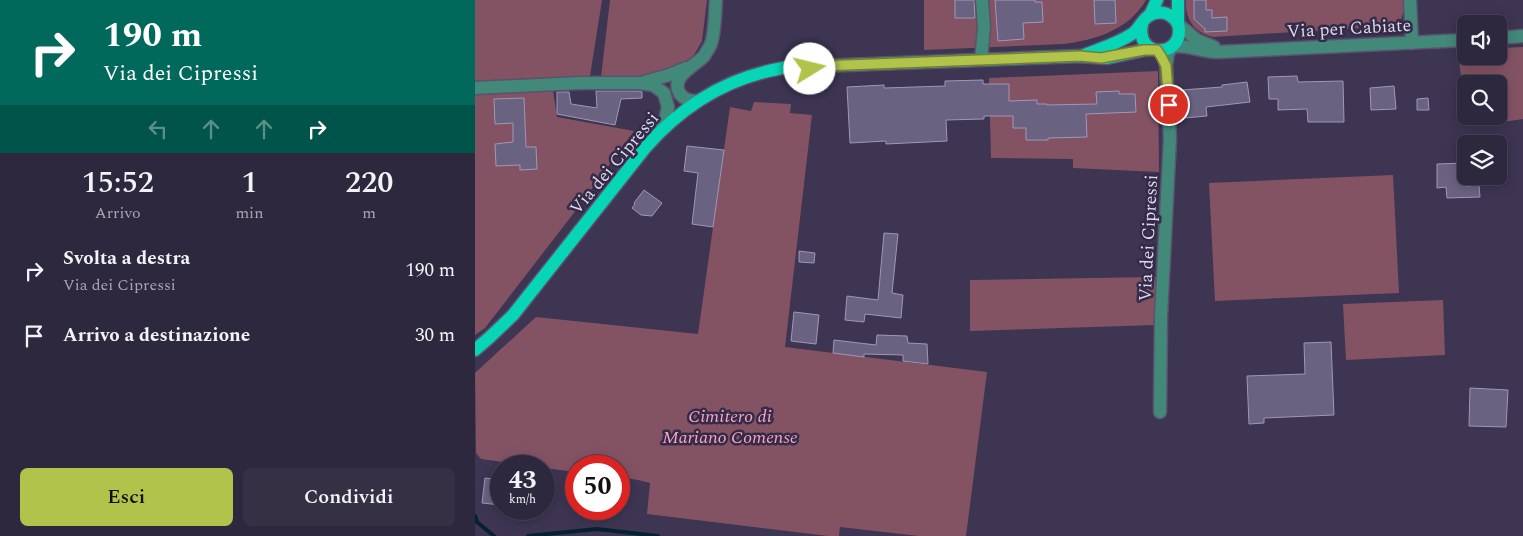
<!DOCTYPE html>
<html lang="it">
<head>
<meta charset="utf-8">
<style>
	body { margin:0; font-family:Spectral,serif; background:#363045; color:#f1f3f6; height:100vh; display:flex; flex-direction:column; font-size:19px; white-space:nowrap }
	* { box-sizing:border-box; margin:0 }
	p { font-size:16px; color:#a7a6b0 }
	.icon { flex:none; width:28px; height:28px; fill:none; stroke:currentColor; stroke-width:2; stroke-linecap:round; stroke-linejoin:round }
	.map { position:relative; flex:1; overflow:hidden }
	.panel { display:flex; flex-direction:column; background:#2e283e; width:475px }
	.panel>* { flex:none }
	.banner { background:#00695c; color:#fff; overflow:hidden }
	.tools { position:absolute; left:982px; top:15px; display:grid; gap:10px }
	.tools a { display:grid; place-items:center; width:50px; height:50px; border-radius:8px; background:#2e283e; box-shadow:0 2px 12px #0003,0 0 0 1px #494458; font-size:25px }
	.speed { position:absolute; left:15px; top:455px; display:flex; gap:10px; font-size:25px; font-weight:700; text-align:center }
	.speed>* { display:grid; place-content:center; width:65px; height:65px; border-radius:50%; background:#2e283e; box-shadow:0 2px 12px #0003,0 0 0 1px #494458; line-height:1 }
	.speed small { font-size:12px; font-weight:400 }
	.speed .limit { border:8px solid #d22; background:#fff; color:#111 }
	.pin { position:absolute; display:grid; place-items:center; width:42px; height:42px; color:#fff; margin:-21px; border:2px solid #fff; border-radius:50%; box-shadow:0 1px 5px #0007 }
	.me { position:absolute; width:55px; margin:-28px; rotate:81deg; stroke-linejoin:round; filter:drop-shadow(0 0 4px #0008) }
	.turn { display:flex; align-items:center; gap:18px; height:105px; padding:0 20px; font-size:22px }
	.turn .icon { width:65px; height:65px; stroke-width:2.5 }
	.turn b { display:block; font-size:35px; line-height:42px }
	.lanes { display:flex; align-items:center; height:48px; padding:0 20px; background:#0003; justify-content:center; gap:25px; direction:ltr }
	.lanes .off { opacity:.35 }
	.eta { display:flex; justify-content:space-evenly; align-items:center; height:85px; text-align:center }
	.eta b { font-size:30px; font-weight:600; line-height:35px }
	.button { display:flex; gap:10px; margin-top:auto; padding:10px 20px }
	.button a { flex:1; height:58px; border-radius:8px; background:#b2c34c; color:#111; font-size:20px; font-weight:600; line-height:58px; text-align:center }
	.button a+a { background:#363045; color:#f1f3f6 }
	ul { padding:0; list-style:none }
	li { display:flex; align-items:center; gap:15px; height:65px; padding:0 20px }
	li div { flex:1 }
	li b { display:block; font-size:19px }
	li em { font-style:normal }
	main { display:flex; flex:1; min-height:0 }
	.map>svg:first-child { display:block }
</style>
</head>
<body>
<main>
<section class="panel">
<div class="banner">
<div class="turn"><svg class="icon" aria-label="right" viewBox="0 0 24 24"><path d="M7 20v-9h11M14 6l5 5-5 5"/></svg><div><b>190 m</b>Via dei Cipressi</div></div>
<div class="lanes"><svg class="icon off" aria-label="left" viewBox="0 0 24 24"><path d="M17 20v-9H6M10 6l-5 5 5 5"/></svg><svg class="icon off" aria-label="ahead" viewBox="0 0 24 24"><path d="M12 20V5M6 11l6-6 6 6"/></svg><svg class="icon off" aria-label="ahead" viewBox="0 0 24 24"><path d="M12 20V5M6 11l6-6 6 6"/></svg><svg class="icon" aria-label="right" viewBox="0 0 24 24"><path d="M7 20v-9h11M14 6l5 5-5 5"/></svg></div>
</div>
<div class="eta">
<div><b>15:52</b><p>Arrivo</p></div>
<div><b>1</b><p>min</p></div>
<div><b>220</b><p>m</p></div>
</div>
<ul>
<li><svg class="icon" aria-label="right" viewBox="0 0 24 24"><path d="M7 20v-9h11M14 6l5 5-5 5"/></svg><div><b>Svolta a destra</b><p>Via dei Cipressi</p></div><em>190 m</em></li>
<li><svg class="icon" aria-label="arrive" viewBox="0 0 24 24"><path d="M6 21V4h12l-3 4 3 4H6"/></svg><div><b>Arrivo a destinazione</b></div><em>30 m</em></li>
</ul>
<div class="button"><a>Esci</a><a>Condividi</a></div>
</section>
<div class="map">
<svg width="1048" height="536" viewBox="0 0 1048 536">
	<rect width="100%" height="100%" fill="#3d3552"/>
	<!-- green -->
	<g fill="#835364">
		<polygon points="0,0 127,0 115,76 0,81"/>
		<polygon points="135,0 232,0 227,41 215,62 176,77 126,77"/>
		<path d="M449,0H671C654,30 620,40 588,44L449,50Z"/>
		<path d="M711,0H928V13L926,20L917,26L738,37C719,32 710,20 711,0Z"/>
		<polygon points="1048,47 1048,119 1001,126 995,124 992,116 1024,116 1024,84 991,84 991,110 983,55 985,51 991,50 991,56 1024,56 1024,48"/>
		<polygon points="683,71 684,172 598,168 598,159 516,158 514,78"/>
		<polygon points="78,91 82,117 159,131 105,205 10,328 0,335 0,95"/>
		<polygon points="279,102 316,104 315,113 337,115 310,347 512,372 491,536 444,536 365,527 364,536 353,536 172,514 175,483 163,480 144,477 144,466 101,466 101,472 69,468 69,466 58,466 6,459 1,453 0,373 61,317 223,334 255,107 276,111"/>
		<polygon points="918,175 924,293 740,301 734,183"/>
		<polygon points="681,277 680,325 495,331 495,280"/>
		<polygon points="968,300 970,355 871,360 868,304"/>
	</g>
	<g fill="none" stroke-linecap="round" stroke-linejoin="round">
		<!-- stream -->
		<g stroke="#062231" stroke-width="4">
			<polyline points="0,516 2,522 19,536"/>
			<polyline points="53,536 122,529 183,536"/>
		</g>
	</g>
	<!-- building -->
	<g fill="#6a6281" stroke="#a097b9">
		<polygon points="480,0 499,0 500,18 480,18"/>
		<polygon points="520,0 560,0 560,2 567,2 568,22 548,23 549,39 523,41"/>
		<polygon points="619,0 640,0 641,23 620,24"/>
		<polygon points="719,0 731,0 731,10 737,10 737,18 752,17 752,31 730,32 730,29 719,19"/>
		<polygon points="822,76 823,82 868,81 869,122 833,122 832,109 803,110 803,99 794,99 793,77"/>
		<polygon points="508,80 508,84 534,84 534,101 562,100 562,104 572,104 572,105 622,104 621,92 644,91 644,94 660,94 661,112 611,114 612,137 573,138 573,140 551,140 551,128 538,128 538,116 509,116 509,119 471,120 472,141 411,144 411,141 375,143 372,87 409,85 409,88 470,86 470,81"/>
		<polygon points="772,82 775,102 731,107 732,116 709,118 707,90 747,87 747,85"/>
		<polygon points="919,86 921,109 896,110 895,88"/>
		<polygon points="121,91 163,91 167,92 167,98 146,99 140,125 82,114 82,92 94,92 96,104 122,108"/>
		<polygon points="49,98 51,147 61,147 62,169 45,170 45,165 21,166 20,144 38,142 38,123 20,124 19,99"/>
		<polygon points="953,98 954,110 942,110 942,99"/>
		<polygon points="212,146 249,150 238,227 217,224 223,173 209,171"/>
		<polygon points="991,163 992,186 1004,185 1005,197 972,198 971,187 962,188 962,164"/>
		<polygon points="169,190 187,203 177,216 166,215 157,208 160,204 159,203"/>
		<polygon points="409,233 423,234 417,293 428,295 426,318 390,314 389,322 370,320 372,296 403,300"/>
		<polygon points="324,251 340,253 339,263 324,262"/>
		<polygon points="319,312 344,315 341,344 316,341"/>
		<polygon points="402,335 432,336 433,343 452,344 453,364 428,361 428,355 389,354 389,357 358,353 359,340 401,345"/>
		<polygon points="856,342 859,415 789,418 789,423 774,424 772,376 830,374 829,343"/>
		<polygon points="995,388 1033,390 1031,427 994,426"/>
		<polygon points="10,478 26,480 26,505 7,503"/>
	</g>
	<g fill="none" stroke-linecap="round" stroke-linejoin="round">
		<!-- minor casing -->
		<g stroke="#5a526e" stroke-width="15">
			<g id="minor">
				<polyline points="935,0 937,43"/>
				<polyline points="703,24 722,40 739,47"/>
				<polyline points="1024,38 1048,36"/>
				<polyline points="506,60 509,27 507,0"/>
				<polyline points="169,82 194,75 211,68"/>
				<polyline points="0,88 103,83 164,83 178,85 189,93 193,107 190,121 184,132"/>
				<path d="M222,101C215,101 210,100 205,94C194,77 220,66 229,56C231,53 233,49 235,46C240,37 240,11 241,0"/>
				<path d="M685,412L686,316L695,138L691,66L693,53L698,46C713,45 728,52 743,52L991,40"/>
			</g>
		</g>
		<!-- major casing -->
		<g stroke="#5a526e" stroke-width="15">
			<g id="major">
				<polyline points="703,0 703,24"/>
				<polyline points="675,15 682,0"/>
				<path d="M607,56C624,49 642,44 657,34C665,29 667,19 675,15C682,11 692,12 697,17C701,20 704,25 704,30C705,58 660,58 667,24"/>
				<path d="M0,350L15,337L38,315L170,148C205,108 250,79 303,69C318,66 330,63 345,66L605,56L632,58L669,50L677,49"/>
			</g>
		</g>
		<!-- minor -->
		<use href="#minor" stroke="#428979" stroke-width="12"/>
		<!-- major -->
		<use href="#major" stroke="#06d6b6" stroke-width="12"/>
	</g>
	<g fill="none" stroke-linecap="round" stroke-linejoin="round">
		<!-- route casing -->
		<g stroke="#747f31" stroke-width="12">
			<polyline id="route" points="335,69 345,66 605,56 626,58 669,50 682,50 686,56 691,66 694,105"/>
		</g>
		<!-- route -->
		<use href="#route" stroke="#b2c34c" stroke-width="9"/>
	</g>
	<g text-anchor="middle" stroke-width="5" stroke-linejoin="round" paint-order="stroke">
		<!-- street labels -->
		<g font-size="18" fill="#ddd8eb" stroke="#332b47">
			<text transform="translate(874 28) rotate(-3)" y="6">Via per Cabiate</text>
			<text transform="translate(139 163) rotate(-50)" y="6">Via dei Cipressi</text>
			<text transform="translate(673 238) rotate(-87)" y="6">Via dei Cipressi</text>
		</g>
		<!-- park labels -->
		<g font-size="18" font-style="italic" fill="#fda3c3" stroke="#332b47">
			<text x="255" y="422">Cimitero di<tspan x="255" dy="21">Mariano Comense</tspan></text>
		</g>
	</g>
</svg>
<div class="tools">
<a><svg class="icon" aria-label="sound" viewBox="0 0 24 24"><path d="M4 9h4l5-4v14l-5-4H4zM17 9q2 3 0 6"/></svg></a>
<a><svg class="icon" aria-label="search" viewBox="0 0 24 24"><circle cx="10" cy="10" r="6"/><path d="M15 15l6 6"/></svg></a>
<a><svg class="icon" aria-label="layers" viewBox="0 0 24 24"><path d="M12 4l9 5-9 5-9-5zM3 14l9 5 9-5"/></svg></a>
</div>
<div class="speed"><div>43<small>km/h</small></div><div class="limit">50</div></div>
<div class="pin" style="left:694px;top:105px;background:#d93025"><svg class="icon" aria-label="arrive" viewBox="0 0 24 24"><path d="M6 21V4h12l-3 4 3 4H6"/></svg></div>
<svg class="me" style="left:335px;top:69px" viewBox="-20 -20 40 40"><circle r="19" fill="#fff"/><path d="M0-13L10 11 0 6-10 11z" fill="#b2c34c"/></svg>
</div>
</main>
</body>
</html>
